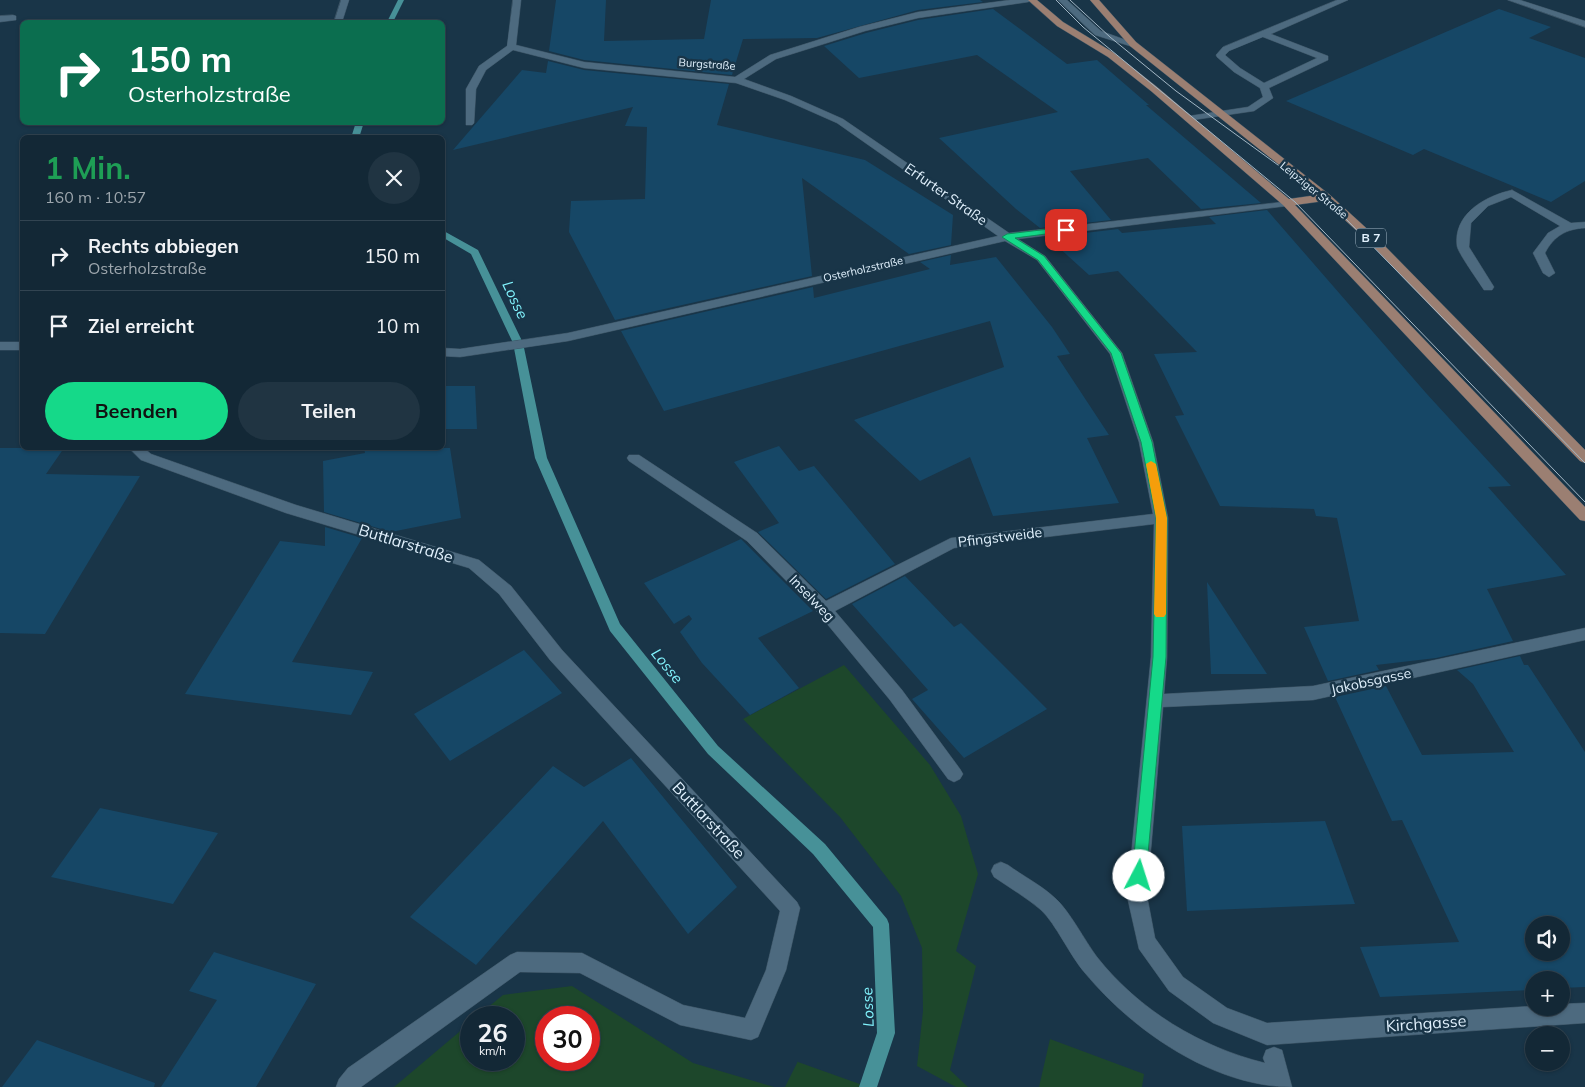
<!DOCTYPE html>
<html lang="de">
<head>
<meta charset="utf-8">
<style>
	body { margin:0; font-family:Mulish,sans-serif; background:#203442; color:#f1f3f6; height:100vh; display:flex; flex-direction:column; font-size:19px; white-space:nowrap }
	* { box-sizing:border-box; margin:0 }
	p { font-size:16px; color:#9da6ad }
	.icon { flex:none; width:28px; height:28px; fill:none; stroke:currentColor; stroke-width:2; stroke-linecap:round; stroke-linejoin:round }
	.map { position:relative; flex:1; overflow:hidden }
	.panel { position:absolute; left:20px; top:135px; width:425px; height:315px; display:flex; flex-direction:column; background:#132836; border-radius:8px; box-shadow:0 1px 4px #0004,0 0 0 1px #324451 }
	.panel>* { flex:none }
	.banner { position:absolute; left:20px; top:20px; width:425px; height:105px; border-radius:8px; box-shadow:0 1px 4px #0004,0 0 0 1px #324451; background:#0b6e4f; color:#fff; overflow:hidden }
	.controls { position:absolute; left:1525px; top:916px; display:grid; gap:10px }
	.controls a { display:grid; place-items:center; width:45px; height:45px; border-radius:50%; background:#132836; box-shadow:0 1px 4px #0004,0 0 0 1px #324451; font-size:25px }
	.speed { position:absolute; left:460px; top:1006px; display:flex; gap:10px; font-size:25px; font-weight:700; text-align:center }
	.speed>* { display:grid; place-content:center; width:65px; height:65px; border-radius:50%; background:#132836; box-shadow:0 1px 4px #0004,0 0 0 1px #324451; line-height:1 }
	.speed small { font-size:12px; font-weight:400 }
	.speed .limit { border:8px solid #d22; background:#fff; color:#111 }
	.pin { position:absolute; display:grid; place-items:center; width:42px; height:42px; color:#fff; margin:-21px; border-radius:10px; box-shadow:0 2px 8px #0006 }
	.me { position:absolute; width:55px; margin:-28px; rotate:5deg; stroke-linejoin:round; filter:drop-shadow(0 0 4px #0008) }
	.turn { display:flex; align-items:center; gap:18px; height:105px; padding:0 25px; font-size:22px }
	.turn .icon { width:65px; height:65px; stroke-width:2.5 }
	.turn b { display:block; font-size:35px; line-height:42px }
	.round { display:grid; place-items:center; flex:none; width:52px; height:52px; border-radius:26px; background:#203442 }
	.summary { display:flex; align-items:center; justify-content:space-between; height:85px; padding:0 25px }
	h1 { font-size:30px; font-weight:700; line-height:38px; color:#1e9e55 }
	.action { display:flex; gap:10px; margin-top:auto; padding:10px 25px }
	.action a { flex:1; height:58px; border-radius:30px; background:#15d989; color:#111; font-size:20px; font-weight:700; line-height:58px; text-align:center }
	.action a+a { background:#203442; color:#f1f3f6 }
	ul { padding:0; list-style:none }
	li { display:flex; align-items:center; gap:15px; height:70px; padding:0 25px; border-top:1px solid #324451 }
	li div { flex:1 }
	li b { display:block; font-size:19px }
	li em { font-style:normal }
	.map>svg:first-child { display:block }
</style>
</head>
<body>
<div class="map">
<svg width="1585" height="1087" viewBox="0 0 1585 1087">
	<rect width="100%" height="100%" fill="#193548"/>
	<!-- green -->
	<g fill="#1d472b" fill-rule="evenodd">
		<polygon points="844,665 930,765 961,816 978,874 956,951 976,966 950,1070 968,1087 956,1087 917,1066 923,1011 922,948 901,896 840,817 743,719"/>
		<path d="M572,986L693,1063L774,1087H394L471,1022V1060H514V1018L476,1017L503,995ZM546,1018H589V1060H546Z"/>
		<polygon points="1050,1039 1144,1074 1142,1087 1039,1087"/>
		<polygon points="798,1061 798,1062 868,1087 785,1087"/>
	</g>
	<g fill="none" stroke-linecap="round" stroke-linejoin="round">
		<!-- stream -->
		<g fill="#479198" fill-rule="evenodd">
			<polygon points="398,0 404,0 393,22 387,22"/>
			<polygon points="356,122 364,122 359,138 351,138"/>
			<polygon points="442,230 478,250 523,343 547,458 620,624 718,746 825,844 887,919 889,924 895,1033 877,1087 859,1087 877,1033 873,927 813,854 708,754 610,631 535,458 513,343 471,254 442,237"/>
		</g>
	</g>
	<!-- building -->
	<g fill="#164766" fill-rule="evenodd">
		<polygon points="556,0 606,0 604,41 704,39 711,0 980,0 983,2 918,10 817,38 743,39 732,75 584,60 549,51"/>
		<polygon points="993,9 1067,64 1097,60 1149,105 1146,105 1261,203 1201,209 1148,158 1070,171 1111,220 1040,228 1016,209 939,138 1058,112 977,55 859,78 824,46 866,33 918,20"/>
		<polygon points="1499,9 1551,27 1529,38 1585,58 1585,181 1551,202 1424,149 1413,155 1286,101"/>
		<polygon points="548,61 584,70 729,84 717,125 865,160 953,215 951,245 909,254 802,178 812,276 615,320 569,232 571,201 645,199 647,127 625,126 633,107 453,150 522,70 546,73"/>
		<polygon points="1267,210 1426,393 1511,486 1488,487 1566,575 1487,589 1513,641 1436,658 1376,665 1379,670 1328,681 1304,627 1359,621 1337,518 1316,516 1314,509 1220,506 1175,416 1184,415 1154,354 1197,352 1118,271 1089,275 1057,246 1062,245 1052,237 1118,229 1122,233 1216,224 1209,217"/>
		<polygon points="951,255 950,265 996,257 1052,327 1070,354 1057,356 1109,435 1087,438 1119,503 993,516 970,457 920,481 854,420 1004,367 990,321 664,411 621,331 813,287 814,298 930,269 920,262"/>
		<polygon points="442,386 475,386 477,429 442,429"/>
		<polygon points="779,446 799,471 814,466 895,564 826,599 758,532 779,523 734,462"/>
		<polygon points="0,448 64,448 46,474 140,476 45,634 0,633"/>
		<polygon points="364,448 450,448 461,518 391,532 324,512 323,461 365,453"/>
		<polygon points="325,527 362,538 292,662 373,672 351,715 185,694 280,541 325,546"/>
		<polygon points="741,539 813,611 758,638 799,688 750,715 702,663 680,632 692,619 689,615 674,624 644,583"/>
		<polygon points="905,576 954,627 961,623 1047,709 964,758 912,699 928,690 852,604"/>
		<polygon points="1207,582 1267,674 1211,674"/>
		<polygon points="524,650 562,693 450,761 414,714"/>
		<path d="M1520,656L1524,665H1528L1585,752V987L1561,988V980H1534V990L1380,997L1360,947L1459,942L1402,820L1392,821L1335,697L1386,686L1422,755L1514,752L1473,684L1457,670ZM1534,925H1561V952H1534Z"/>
		<polygon points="631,758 737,887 688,934 603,821 476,965 410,917 553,766 584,787"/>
		<polygon points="100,808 218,833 173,904 51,877"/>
		<polygon points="1325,821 1355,904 1187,911 1182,826"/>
		<polygon points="214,952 316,984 256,1087 161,1087 217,1000 189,991"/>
		<polygon points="37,1040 155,1083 154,1087 2,1087"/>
	</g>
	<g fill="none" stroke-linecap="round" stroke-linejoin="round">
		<!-- minor casing -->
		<g stroke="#3b5364" stroke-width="1">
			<g id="minor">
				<polygon points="341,0 349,0 342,22 334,22"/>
				<polygon points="513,0 521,0 516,45 584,62 735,77 770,55 859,27 918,12 1010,0 1032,0 1028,2 918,18 865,31 776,59 744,79 791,96 843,119 1009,233 1291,201 1292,203 1291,205 1287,206 1018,239 1045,256 1122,353 1153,442 1168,518 1167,657 1164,694 1313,686 1585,628 1585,640 1313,700 1163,707 1147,896 1155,938 1183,977 1227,1008 1267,1023 1534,1006 1561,1008 1561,1004 1585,1003 1585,1023 1267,1045 1213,1023 1169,991 1139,949 1127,896 1151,657 1154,524 954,548 835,611 902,690 960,769 963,774 960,779 954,782 948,779 890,700 818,613 747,541 629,461 627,458 629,455 639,455 757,533 826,601 951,538 1153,514 1139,442 1110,354 1037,260 1005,241 568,341 460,357 442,356 442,348 460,349 568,333 998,236 837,123 785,100 736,83 584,68 513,50 486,70 476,89 474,123 472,125 466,125 466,89 479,66 507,46"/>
				<polygon points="1058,0 1067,0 1101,31 1137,44 1133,47 1095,35"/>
				<path d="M1337,0H1348L1271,34L1328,56V60L1269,88L1273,98L1254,111L1186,121L1184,119L1189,116L1248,107L1263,97L1260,88L1234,72L1217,57L1216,55L1223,47ZM1263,37L1317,58L1264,83L1240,68L1225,55L1229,51Z"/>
				<polygon points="1508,0 1520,0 1585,21 1585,27"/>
				<polygon points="13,15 16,16 16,20 0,22 0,16"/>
				<path d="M1512,190L1571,223L1585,222V228C1566,229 1554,236 1545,253L1555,273L1549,277L1543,273L1533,253L1548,233L1560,226L1511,197L1488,206L1471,223L1469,247L1494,287L1492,290H1484C1479,282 1458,253 1457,246C1453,214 1485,196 1512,190Z"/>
				<rect x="0" y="342" width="22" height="8"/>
				<polygon points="129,448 144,448 151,454 296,505 479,560 511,586 562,650 797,902 800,908 786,970 758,1037 751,1040 680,1025 580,973 520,972 361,1087 336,1087 339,1079 348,1068 510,955 517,952 582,953 683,1005 745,1018 766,970 780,911 550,660 499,594 469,568 286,513 141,460"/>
				<path d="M1001,862L1008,865C1023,876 1041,885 1055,898C1069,910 1085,941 1097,957C1139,1010 1200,1047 1265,1063L1263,1058L1266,1050L1274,1047L1282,1050L1292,1087C1214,1087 1133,1031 1085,973C1070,956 1056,924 1041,910C1027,898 1010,888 994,877L991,871L994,865Z"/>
			</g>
		</g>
		<!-- major casing -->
		<g stroke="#3b5364" stroke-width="1">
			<polygon id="major" points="1028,0 1037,0 1063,22 1114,53 1157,87 1289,199 1317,195 1130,46 1090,0 1099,0 1136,42 1330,195 1376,237 1585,450 1585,463 1580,461 1368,241 1324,201 1295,205 1585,507 1585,521 1580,520 1283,205 1151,91 1108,57 1057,26"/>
		</g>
		<!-- minor -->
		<use href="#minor" fill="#4d6a7f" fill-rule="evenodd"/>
		<!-- major -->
		<use href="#major" fill="#9b7f72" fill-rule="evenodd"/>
		<!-- tram -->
		<g stroke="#a3b7c5" stroke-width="1">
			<polyline points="1056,0 1083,27 1295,202 1585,502"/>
			<polyline points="1070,0 1110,37 1176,91 1289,173 1346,219 1585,463"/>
		</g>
	</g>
	<!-- route -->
	<polygon fill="#15d989" stroke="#0e8d59" points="1066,227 1070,230 1069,231 1015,238 1044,256 1121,353 1152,442 1167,518 1166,657 1146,876 1144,881 1139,883 1134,881 1132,876 1153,657 1156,518 1141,442 1111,353 1038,260 1002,237 1007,234"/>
	<!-- slow -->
	<polygon fill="#f59e0b" points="1151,461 1156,464 1167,518 1166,614 1164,617 1156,617 1154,614 1156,518 1146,464"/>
	<g text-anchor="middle" stroke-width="5" stroke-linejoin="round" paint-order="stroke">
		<!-- far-street labels -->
		<g font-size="11" fill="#e1f1fd" stroke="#193548">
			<text transform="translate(707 64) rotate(4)" y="4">Burgstraße</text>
			<text transform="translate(1314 190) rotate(39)" y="4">Leipziger Straße</text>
			<text transform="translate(863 269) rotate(-13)" y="4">Osterholzstraße</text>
		</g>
		<!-- shield labels -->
		<rect fill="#193548" stroke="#a5b9c7" stroke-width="1" x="1356" y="228.5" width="30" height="19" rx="4"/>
		<g font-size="12" font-weight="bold" fill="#e1f1fd">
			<text x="1371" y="242">B 7</text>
		</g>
		<!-- street labels -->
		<g font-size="14" fill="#e1f1fd" stroke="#193548">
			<text transform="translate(946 194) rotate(35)" y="5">Erfurter Straße</text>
			<text transform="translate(1000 537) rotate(-7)" y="5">Pfingstweide</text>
			<text transform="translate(812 598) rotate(46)" y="5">Inselweg</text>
			<text transform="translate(1371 681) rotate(-12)" y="5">Jakobsgasse</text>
		</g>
		<!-- water labels -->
		<g font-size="15" font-style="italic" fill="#82f4fe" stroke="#193548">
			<text transform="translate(515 300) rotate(65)" y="5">Losse</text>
			<text transform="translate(667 666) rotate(51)" y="5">Losse</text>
			<text transform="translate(868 1007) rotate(-92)" y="5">Losse</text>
		</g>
		<!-- near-street labels -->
		<g font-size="16" fill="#e1f1fd" stroke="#193548">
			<text transform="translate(406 543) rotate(17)" y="6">Buttlarstraße</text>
			<text transform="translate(709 820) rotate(47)" y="6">Buttlarstraße</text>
			<text transform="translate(1426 1023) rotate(-4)" y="6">Kirchgasse</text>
		</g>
	</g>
</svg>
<div class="controls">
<a><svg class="icon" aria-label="sound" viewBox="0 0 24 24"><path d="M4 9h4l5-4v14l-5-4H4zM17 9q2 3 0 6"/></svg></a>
<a>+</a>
<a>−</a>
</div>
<div class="speed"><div>26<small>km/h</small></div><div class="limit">30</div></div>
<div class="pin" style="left:1066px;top:230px;background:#d93025"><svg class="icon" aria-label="arrive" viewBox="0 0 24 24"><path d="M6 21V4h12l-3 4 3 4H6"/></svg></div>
<svg class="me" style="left:1139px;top:876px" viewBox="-20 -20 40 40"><circle r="19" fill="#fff"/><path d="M0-13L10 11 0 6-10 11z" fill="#15d989"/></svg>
<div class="banner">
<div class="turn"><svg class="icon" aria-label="right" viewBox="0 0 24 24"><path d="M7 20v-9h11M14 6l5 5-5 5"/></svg><div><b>150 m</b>Osterholzstraße</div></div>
</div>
<section class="panel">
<div class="summary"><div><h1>1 Min.</h1><p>160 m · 10:57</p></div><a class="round"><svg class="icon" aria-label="close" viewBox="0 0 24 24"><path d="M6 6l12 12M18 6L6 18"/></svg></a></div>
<ul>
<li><svg class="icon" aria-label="right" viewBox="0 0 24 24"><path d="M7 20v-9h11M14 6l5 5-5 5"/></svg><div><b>Rechts abbiegen</b><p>Osterholzstraße</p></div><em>150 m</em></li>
<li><svg class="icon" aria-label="arrive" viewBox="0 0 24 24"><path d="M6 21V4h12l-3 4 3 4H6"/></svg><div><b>Ziel erreicht</b></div><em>10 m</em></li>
</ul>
<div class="action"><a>Beenden</a><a>Teilen</a></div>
</section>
</div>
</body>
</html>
